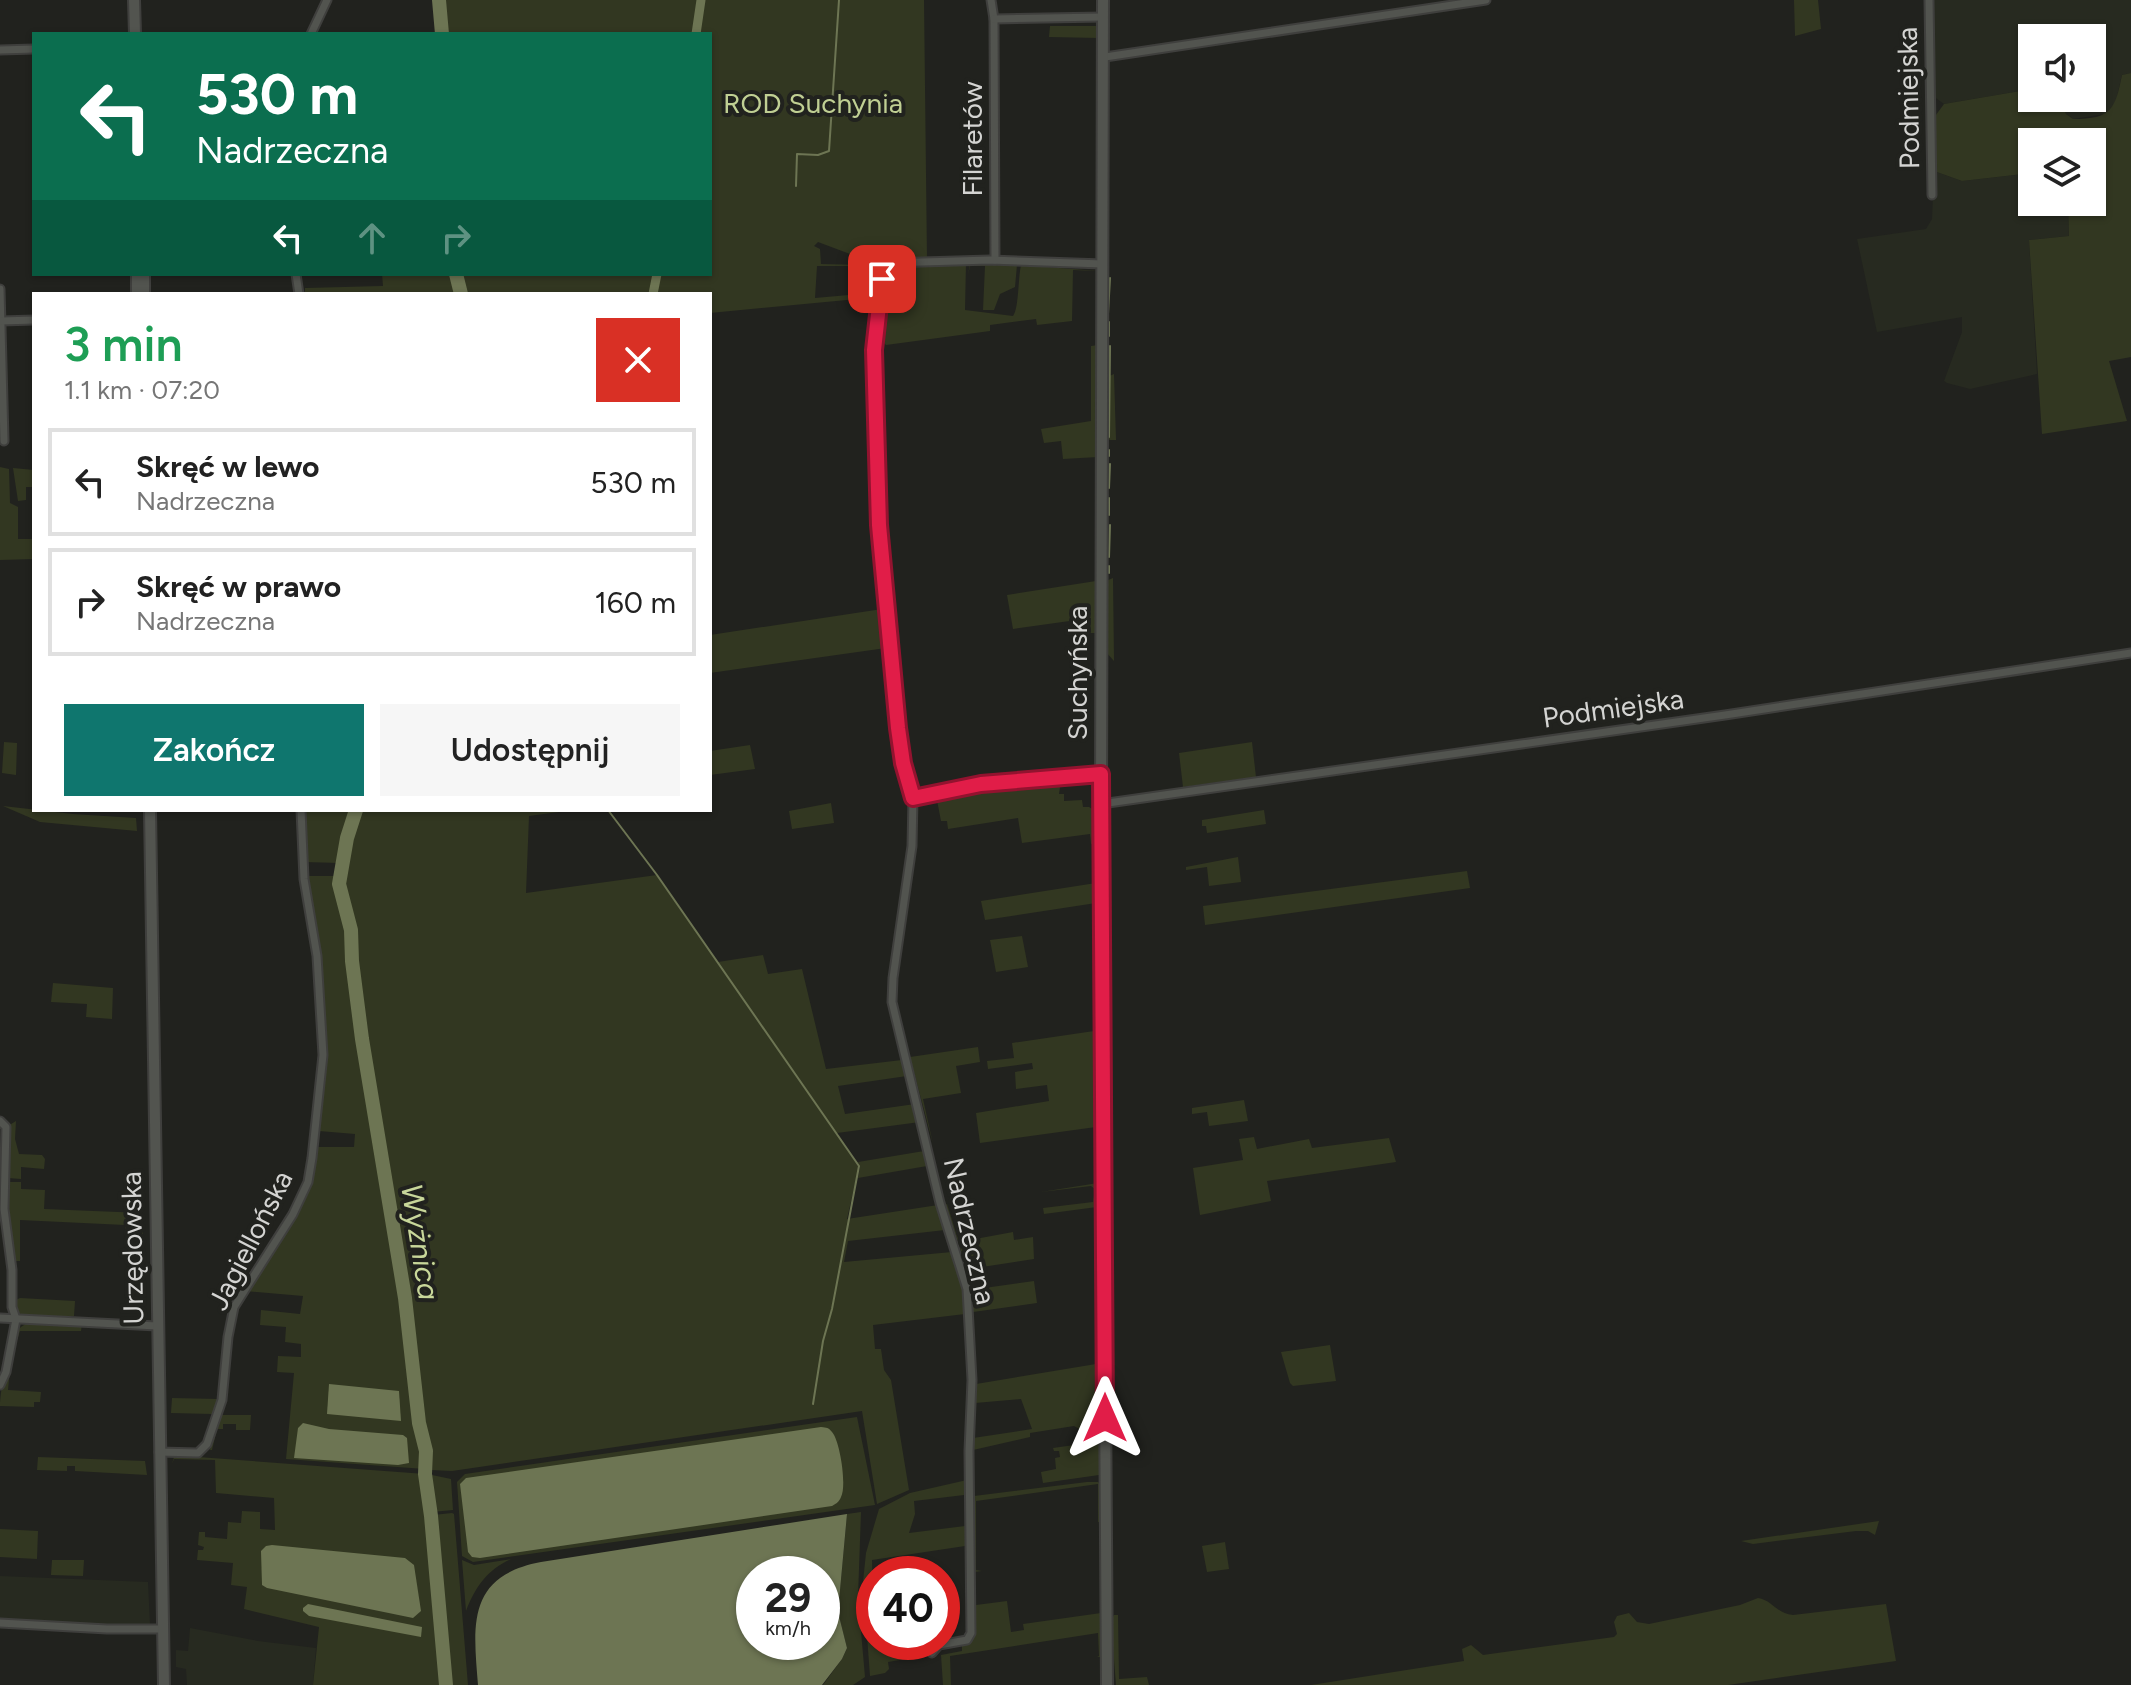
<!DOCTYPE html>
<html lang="pl">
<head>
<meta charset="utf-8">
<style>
	body { margin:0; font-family:Figtree,sans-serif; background:#f6f6f6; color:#222; height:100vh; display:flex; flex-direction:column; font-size:30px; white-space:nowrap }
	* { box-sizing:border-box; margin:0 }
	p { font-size:26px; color:#767676 }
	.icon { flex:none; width:44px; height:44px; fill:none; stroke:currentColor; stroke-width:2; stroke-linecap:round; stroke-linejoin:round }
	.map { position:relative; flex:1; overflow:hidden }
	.panel { position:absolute; left:32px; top:292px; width:680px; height:520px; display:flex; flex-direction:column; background:#fff; border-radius:0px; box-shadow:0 2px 6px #0004 }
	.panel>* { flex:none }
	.banner { position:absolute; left:32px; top:32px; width:680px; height:244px; border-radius:0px; box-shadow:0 2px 6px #0004; background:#0b6e4f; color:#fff; overflow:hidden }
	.fabs { position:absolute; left:2018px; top:24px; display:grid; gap:16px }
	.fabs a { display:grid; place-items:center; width:88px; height:88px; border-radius:0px; background:#fff; box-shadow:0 2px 6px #0004; font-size:40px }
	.speed { position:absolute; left:736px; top:1556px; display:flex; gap:16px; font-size:40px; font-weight:700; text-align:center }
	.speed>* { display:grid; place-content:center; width:104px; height:104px; border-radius:50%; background:#fff; box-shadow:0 2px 6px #0004; line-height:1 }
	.speed small { font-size:20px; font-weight:400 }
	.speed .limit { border:12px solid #d22; background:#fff; color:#111 }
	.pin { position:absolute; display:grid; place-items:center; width:68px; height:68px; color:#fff; margin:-34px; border-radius:16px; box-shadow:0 4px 12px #0006 }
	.me { position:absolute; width:88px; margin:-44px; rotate:0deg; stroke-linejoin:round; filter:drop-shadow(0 0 6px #0008) }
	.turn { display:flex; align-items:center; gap:28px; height:168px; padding:0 32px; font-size:36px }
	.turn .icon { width:104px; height:104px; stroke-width:2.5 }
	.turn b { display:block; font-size:56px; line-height:68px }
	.lanes { display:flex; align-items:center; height:76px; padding:0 32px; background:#0003; justify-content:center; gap:40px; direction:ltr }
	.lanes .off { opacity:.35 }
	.round { display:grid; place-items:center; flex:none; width:84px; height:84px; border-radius:0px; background:#f6f6f6 }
	.summary { display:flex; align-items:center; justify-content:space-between; height:136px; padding:0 32px }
	h1 { font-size:48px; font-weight:600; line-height:60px; color:#1e9e55 }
	.button { display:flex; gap:16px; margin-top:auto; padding:16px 32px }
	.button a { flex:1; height:92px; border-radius:0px; background:#0f766e; color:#fff; font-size:32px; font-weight:600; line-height:92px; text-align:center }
	.button a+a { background:#f6f6f6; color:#222 }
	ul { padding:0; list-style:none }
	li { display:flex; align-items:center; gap:24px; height:108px; margin:0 16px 12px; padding:0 16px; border:4px solid #e0e0e0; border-radius:0px }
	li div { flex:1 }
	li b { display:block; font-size:30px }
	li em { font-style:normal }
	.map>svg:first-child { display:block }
</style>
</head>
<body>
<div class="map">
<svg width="2131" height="1685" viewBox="0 0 2131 1685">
	<rect width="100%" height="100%" fill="#21221e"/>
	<!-- built -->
	<g fill="#272a20">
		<polygon points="1933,0 2131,0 2131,73 2122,75 2115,105 2105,114 2073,119 2066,114 2060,98 2092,98 2092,38 2032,38 2032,89 1944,104 1933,96"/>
		<polygon points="1934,171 1962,181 2032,173 2032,202 2068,202 2069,236 2029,240 2037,374 1970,389 1947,383 1944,381 1962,332 1962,317 1877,332 1857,239 1926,229 1932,219"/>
		<polygon points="0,1576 148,1582 150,1625 103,1625 0,1619"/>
		<polygon points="190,1628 258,1641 316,1648 313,1685 187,1685 186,1669 176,1667 176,1650 188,1651"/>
	</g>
	<!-- green -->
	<g fill="#323721">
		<polygon points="442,0 699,0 694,34 445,34"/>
		<polygon points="703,0 924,0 927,259 858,257 818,242 814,246 820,249 821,264 866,265 867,262 877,263 879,267 871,270 871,266 817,266 815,298 871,293 871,276 880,276 876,306 869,306 868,298 710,313 710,294 463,294 458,274 710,274 710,34 697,34"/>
		<polygon points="1794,0 1818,0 1821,29 1795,36"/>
		<polygon points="1050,26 1097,26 1099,38 1049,37"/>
		<path d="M2131,73V357L2109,361L2127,421L2042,434L2029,240L2069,236L2068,202H2092V142H2032V173L1962,181L1934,171L1933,119L1944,104L2032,89V98H2060L2066,114L2073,119C2112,119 2115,109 2122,75Z"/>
		<path d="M966,263L965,310L1013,316C1019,308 1018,278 1021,265L1098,271L1073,270L1072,321L1037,325L1036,319L990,325V331L886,345L879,337L884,296L896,294L895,290L884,287L890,267Z"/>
		<polygon points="970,263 1017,265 1015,287 1000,294 994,310 983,310 985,266 970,266 968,275"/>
		<polygon points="382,274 454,274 459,294 305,294 305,288 383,286"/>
		<polygon points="1098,345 1098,457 1063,459 1061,441 1044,443 1041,429 1091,421 1091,346"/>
		<polygon points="1114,374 1116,440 1110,440 1107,438 1107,377"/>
		<polygon points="0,467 9,469 10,503 18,507 18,539 34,539 34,559 0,560"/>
		<polygon points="13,468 34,470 34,487 26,487 26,500 18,501"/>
		<polygon points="1113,578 1114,661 1106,652 1106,581"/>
		<polygon points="1096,581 1096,633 1090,633 1091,618 1013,629 1007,595"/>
		<polygon points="882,609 886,648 710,673 710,635"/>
		<polygon points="4,742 17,743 16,775 2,773"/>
		<polygon points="1252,742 1256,777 1183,787 1179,753"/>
		<polygon points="750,745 755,769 710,775 710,751"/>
		<polygon points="1061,780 1059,794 1064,794 1064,801 1082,800 1083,807 1089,807 1094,810 1095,844 1091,844 1090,834 1022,843 1018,818 948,829 947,821 941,821 936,795 981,786"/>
		<polygon points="831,803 834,823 792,829 789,811"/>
		<polygon points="3,806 73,814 136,818 137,831 40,822"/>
		<polygon points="303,810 574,810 529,816 526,893 657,875 718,962 763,955 768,974 802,969 826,1069 902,1060 907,1076 838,1086 845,1114 915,1104 920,1122 837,1133 859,1166 847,1219 938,1205 945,1230 848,1241 844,1262 952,1252 960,1274 965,1314 873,1325 875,1349 881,1349 884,1370 891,1380 909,1490 877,1504 862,1411 452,1471 431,1470 430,1455 425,1456 425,1469 286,1459 294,1373 277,1372 278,1356 301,1357 301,1344 285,1342 286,1327 260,1325 261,1310 300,1314 303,1296 245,1291 306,1198 317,1147 354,1147 355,1134 319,1131 325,1066 306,876 338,876 340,863 304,862"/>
		<polygon points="1264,810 1266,824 1207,833 1206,826 1202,826 1202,820"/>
		<polygon points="1238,857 1241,882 1209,886 1207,867 1186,870 1186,867"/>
		<polygon points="1467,871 1470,888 1205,925 1203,906"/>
		<polygon points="1096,883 1096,903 985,920 981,901"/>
		<polygon points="1022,936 1028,967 996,972 990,940"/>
		<polygon points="53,983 113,988 112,1019 86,1017 87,1004 51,1002"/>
		<polygon points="1094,1031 1096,1127 980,1143 976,1113 1049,1101 1047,1085 1016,1089 1015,1072 1033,1069 1032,1063 988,1069 987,1061 1014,1058 1012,1043"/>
		<polygon points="978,1047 980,1062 956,1066 961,1093 923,1099 933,1144 910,1057"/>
		<polygon points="1244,1100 1248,1121 1209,1126 1207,1112 1192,1114 1192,1108"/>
		<polygon points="16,1121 15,1139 19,1154 42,1155 45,1159 44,1169 21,1167 21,1179 8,1178 8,1126"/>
		<polygon points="1254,1137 1257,1149 1309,1139 1312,1148 1389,1138 1396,1162 1267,1181 1271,1201 1200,1215 1193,1168 1243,1160 1239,1139"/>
		<polygon points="924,1151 927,1166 858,1178 860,1167 858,1162"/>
		<path d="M9,1182H21V1189L45,1190L44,1209L143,1213V1237L126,1236L125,1225L20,1220V1261H14C11,1240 2,1200 9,1182Z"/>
		<polygon points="1098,1183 1097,1207 1044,1214 1043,1208 1093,1202 1095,1189 1091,1186 1041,1192"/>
		<polygon points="947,1204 959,1242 1013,1232 1014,1240 1033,1237 1034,1259 969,1269 970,1285 960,1247 945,1205"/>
		<polygon points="1034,1281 1037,1303 973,1312 974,1342 970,1290"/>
		<polygon points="20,1298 75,1301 74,1316 22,1316 17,1310 16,1300"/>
		<path d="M30,1322L82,1324L81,1331H20L11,1359L8,1390L41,1392L40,1402H34V1407L0,1406C0,1390 9,1342 19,1329C21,1326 26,1324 30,1322Z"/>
		<polygon points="1330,1345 1336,1381 1293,1386 1290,1383 1281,1352"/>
		<polygon points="1096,1364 1100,1365 1099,1475 1043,1483 1041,1472 1056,1469 1055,1458 1060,1457 1059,1451 1054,1451 1053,1448 1088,1443 1088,1434 1074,1426 1030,1433 1030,1437 973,1450 973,1438 1032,1429 1021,1399 975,1403 976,1384"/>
		<polygon points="172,1398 218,1399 212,1414 171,1413"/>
		<polygon points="219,1415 251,1415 250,1430 236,1430 236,1424 223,1424 223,1429 217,1429 212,1450 210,1450"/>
		<polygon points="857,1417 875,1505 473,1562 462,1556 457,1482 465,1474"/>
		<polygon points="38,1457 145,1461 147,1475 75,1471 75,1466 67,1466 67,1471 37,1470"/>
		<polygon points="174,1457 198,1457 425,1474 444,1685 313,1685 319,1627 244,1609 247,1587 231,1585 233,1563 197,1560 198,1550 203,1550 204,1547 198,1545 199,1532 205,1532 205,1537 227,1539 228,1522 241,1523 242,1511 260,1512 260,1529 275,1530 274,1498 216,1493 215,1460 174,1459 172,1464"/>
		<polygon points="432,1475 451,1479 453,1510 432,1512 434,1506"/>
		<polygon points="967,1480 967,1499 965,1499 964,1495 914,1501 915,1514 909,1533 965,1526 965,1511 967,1511 968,1569 965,1546 872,1560 874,1642 941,1642 934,1646 923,1656 888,1662 889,1669 885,1673 870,1676 863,1582 866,1553 879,1509 910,1493"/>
		<polygon points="1087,1482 1098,1482 1101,1484 1101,1522 1098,1522 1098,1484 976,1501 976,1570 982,1571 974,1572 974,1496"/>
		<polygon points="861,1512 858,1597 865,1677 853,1685 823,1685 842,1659 847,1648 838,1612 847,1514"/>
		<polygon points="452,1513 454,1514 468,1685 449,1685 433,1515"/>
		<polygon points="1879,1521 1875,1535 1868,1531 1856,1531 1753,1544 1741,1541"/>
		<polygon points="0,1529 38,1531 37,1559 0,1557"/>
		<polygon points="1225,1542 1229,1569 1207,1572 1202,1546"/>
		<path d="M511,1559C488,1569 475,1587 466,1611L462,1560L474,1565Z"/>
		<polygon points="52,1560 84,1560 83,1576 51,1575"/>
		<polygon points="975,1576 976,1605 1007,1601 1011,1632 1024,1630 1023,1624 1101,1613 1102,1657 1097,1657 1099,1656 1098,1633 950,1656 951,1685 943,1685 941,1655 962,1651 962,1645 972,1640"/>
		<path d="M1758,1598C1772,1600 1777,1614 1793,1615L1886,1604L1896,1661L1728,1685H1311L1464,1661L1462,1649L1471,1645L1483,1655L1614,1637L1617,1634L1614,1622L1617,1616L1629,1613L1637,1622L1649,1624L1740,1605Z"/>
		<polygon points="1114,1615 1118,1615 1119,1679 1147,1677 1149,1685 1116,1685 1111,1621"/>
	</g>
	<!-- water -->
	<g fill="#6d7553" fill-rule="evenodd">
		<polygon points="329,1384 399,1391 401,1421 327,1414"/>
		<polygon points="303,1423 329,1429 403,1435 407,1438 409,1463 398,1465 294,1458 298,1428"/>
		<path d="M821,1427C827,1428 828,1427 832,1432C840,1441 847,1486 841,1497C839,1502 837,1503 832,1506L480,1558L472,1557L468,1552L460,1484L466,1478Z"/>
		<path d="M847,1514L838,1612L847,1648L842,1659L822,1685H478C473,1624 467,1576 541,1562ZM754,1574H822V1642H754Z"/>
		<polygon points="272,1545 405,1558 414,1565 421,1611 413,1618 267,1588 262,1585 261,1551 266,1546"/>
		<polygon points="308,1604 422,1627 421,1637 309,1616 303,1611 303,1608"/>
	</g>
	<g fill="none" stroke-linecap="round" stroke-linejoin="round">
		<!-- stream -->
		<g stroke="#6d7553" stroke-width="2">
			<polyline points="796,186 797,154 818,155 829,151 839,0"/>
			<polyline points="1108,314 1110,278"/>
			<polyline points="1109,336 1109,322"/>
			<polyline points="1109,437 1110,346"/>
			<polyline points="1109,450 1109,456"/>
			<polyline points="1109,488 1110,464"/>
			<polyline points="1109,498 1109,515"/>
			<polyline points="1109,557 1110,525"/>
			<polyline points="1109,573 1109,566"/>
			<polyline points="608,810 657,875 859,1166 832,1309 823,1341 813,1404"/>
		</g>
		<!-- canal -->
		<g stroke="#6d7553" stroke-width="9">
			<polyline points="696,34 701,0"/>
			<polyline points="653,294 657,274"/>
		</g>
		<!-- river -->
		<g stroke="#6d7553" stroke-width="14">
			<polyline points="439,0 442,34"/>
			<polyline points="456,274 461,294"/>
			<polyline points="356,810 347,838 339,884 351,930 352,961 362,1039 405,1298 419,1423 426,1451 425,1474 431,1516 446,1685"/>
		</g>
		<!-- street casing -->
		<g stroke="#3f3f3d" stroke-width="11">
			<g id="street">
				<polyline points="991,0 994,19 995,260"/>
				<polyline points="1929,0 1932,195"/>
				<polyline points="994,19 1103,17"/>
				<polyline points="311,34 327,0"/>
				<polyline points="0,50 34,49"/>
				<polyline points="1105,57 1486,0"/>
				<polyline points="296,274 299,294"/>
				<polyline points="0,289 4,441"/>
				<polyline points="1,321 34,320"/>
				<polyline points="913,798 981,784 1101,774"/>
				<polyline points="1101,804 1725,715 2131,653"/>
				<polyline points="0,1121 6,1127 4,1209 12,1270 12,1307 16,1319 6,1372 0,1385"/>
				<polyline points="0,1318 157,1326"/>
				<polyline points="159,1452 198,1453 207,1444 222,1400 228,1337 234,1307 293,1214 308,1182 312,1158 323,1055 317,956 304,879 301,810"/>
				<polyline points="0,1623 107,1629 163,1629"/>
				<polyline points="932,1653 939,1645 967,1640 971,1633 969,1451 972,1380 967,1289 940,1203 892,1002 893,978 912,846 913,798 903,763 895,709 879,525 874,350 882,279 888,263 990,260 1103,264"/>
			</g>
		</g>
		<!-- secondary casing -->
		<g stroke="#3f3f3d" stroke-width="14">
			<g id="secondary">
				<polyline points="134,0 135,34"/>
				<polyline points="1103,0 1101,804 1107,1685"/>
				<polyline points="137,274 137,294"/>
				<polyline points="144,274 144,294"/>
				<polyline points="150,810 164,1685"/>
			</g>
		</g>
		<!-- street -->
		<use href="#street" stroke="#52544f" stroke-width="7"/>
		<!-- secondary -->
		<use href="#secondary" stroke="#52544f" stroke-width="10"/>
	</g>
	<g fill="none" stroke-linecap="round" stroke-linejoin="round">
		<!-- route casing -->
		<g stroke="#92132f" stroke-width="20">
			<polyline id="route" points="882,279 874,350 879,525 898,728 903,763 913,798 981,784 1101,774 1105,1418"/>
		</g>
		<!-- route -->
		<use href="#route" stroke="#e11d48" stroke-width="14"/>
	</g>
	<g text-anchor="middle" stroke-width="8" stroke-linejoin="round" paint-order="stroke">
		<!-- street labels -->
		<g font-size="28" fill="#d4d4d2" stroke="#21221e">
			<text transform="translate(1908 98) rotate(-91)" y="10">Podmiejska</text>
			<text transform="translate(972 139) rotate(-90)" y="10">Filaretów</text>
			<text transform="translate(1077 673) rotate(-90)" y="10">Suchyńska</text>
			<text transform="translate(1613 708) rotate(-8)" y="10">Podmiejska</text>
			<text transform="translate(970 1231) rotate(77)" y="10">Nadrzeczna</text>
			<text transform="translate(250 1240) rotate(-63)" y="10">Jagiellońska</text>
			<text transform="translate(132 1248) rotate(-91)" y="10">Urzędowska</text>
		</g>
		<!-- park labels -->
		<g font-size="28" fill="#c0cf93" stroke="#21221e">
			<text x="813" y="113">ROD Suchynia</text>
		</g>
		<!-- water labels -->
		<g font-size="30" font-style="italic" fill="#c8d79a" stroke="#21221e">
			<text transform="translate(420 1242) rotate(81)" y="10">Wyżnica</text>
		</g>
	</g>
</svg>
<div class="fabs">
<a><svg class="icon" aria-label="sound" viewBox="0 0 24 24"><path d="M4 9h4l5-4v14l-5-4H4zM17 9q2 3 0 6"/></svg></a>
<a><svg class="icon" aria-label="layers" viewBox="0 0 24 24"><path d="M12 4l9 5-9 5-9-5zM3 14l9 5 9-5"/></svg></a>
</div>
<div class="speed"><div>29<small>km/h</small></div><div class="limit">40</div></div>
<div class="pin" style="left:882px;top:279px;background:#d93025"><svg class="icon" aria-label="arrive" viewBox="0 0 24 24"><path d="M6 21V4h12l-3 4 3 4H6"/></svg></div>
<svg class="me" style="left:1105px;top:1418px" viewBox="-20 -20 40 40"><path d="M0-17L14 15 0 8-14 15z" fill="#e11d48" stroke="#fff" stroke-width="4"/></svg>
<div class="banner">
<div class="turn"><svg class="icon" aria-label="left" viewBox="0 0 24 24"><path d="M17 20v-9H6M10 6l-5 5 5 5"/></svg><div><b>530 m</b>Nadrzeczna</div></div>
<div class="lanes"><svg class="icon" aria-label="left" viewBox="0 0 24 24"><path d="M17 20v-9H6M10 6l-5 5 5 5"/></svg><svg class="icon off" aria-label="ahead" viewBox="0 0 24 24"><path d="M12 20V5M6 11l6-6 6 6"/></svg><svg class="icon off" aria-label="right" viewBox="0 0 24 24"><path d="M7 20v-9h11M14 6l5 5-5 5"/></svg></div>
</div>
<section class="panel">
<div class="summary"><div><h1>3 min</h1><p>1.1 km · 07:20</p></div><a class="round" style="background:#d93025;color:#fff"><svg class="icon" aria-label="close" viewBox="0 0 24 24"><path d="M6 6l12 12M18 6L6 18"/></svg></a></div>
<ul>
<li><svg class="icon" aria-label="left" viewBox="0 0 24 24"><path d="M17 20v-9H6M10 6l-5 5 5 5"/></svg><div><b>Skręć w lewo</b><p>Nadrzeczna</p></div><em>530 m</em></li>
<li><svg class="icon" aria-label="right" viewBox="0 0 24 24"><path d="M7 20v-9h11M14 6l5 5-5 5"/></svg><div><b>Skręć w prawo</b><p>Nadrzeczna</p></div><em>160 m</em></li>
</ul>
<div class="button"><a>Zakończ</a><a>Udostępnij</a></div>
</section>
</div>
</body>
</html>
